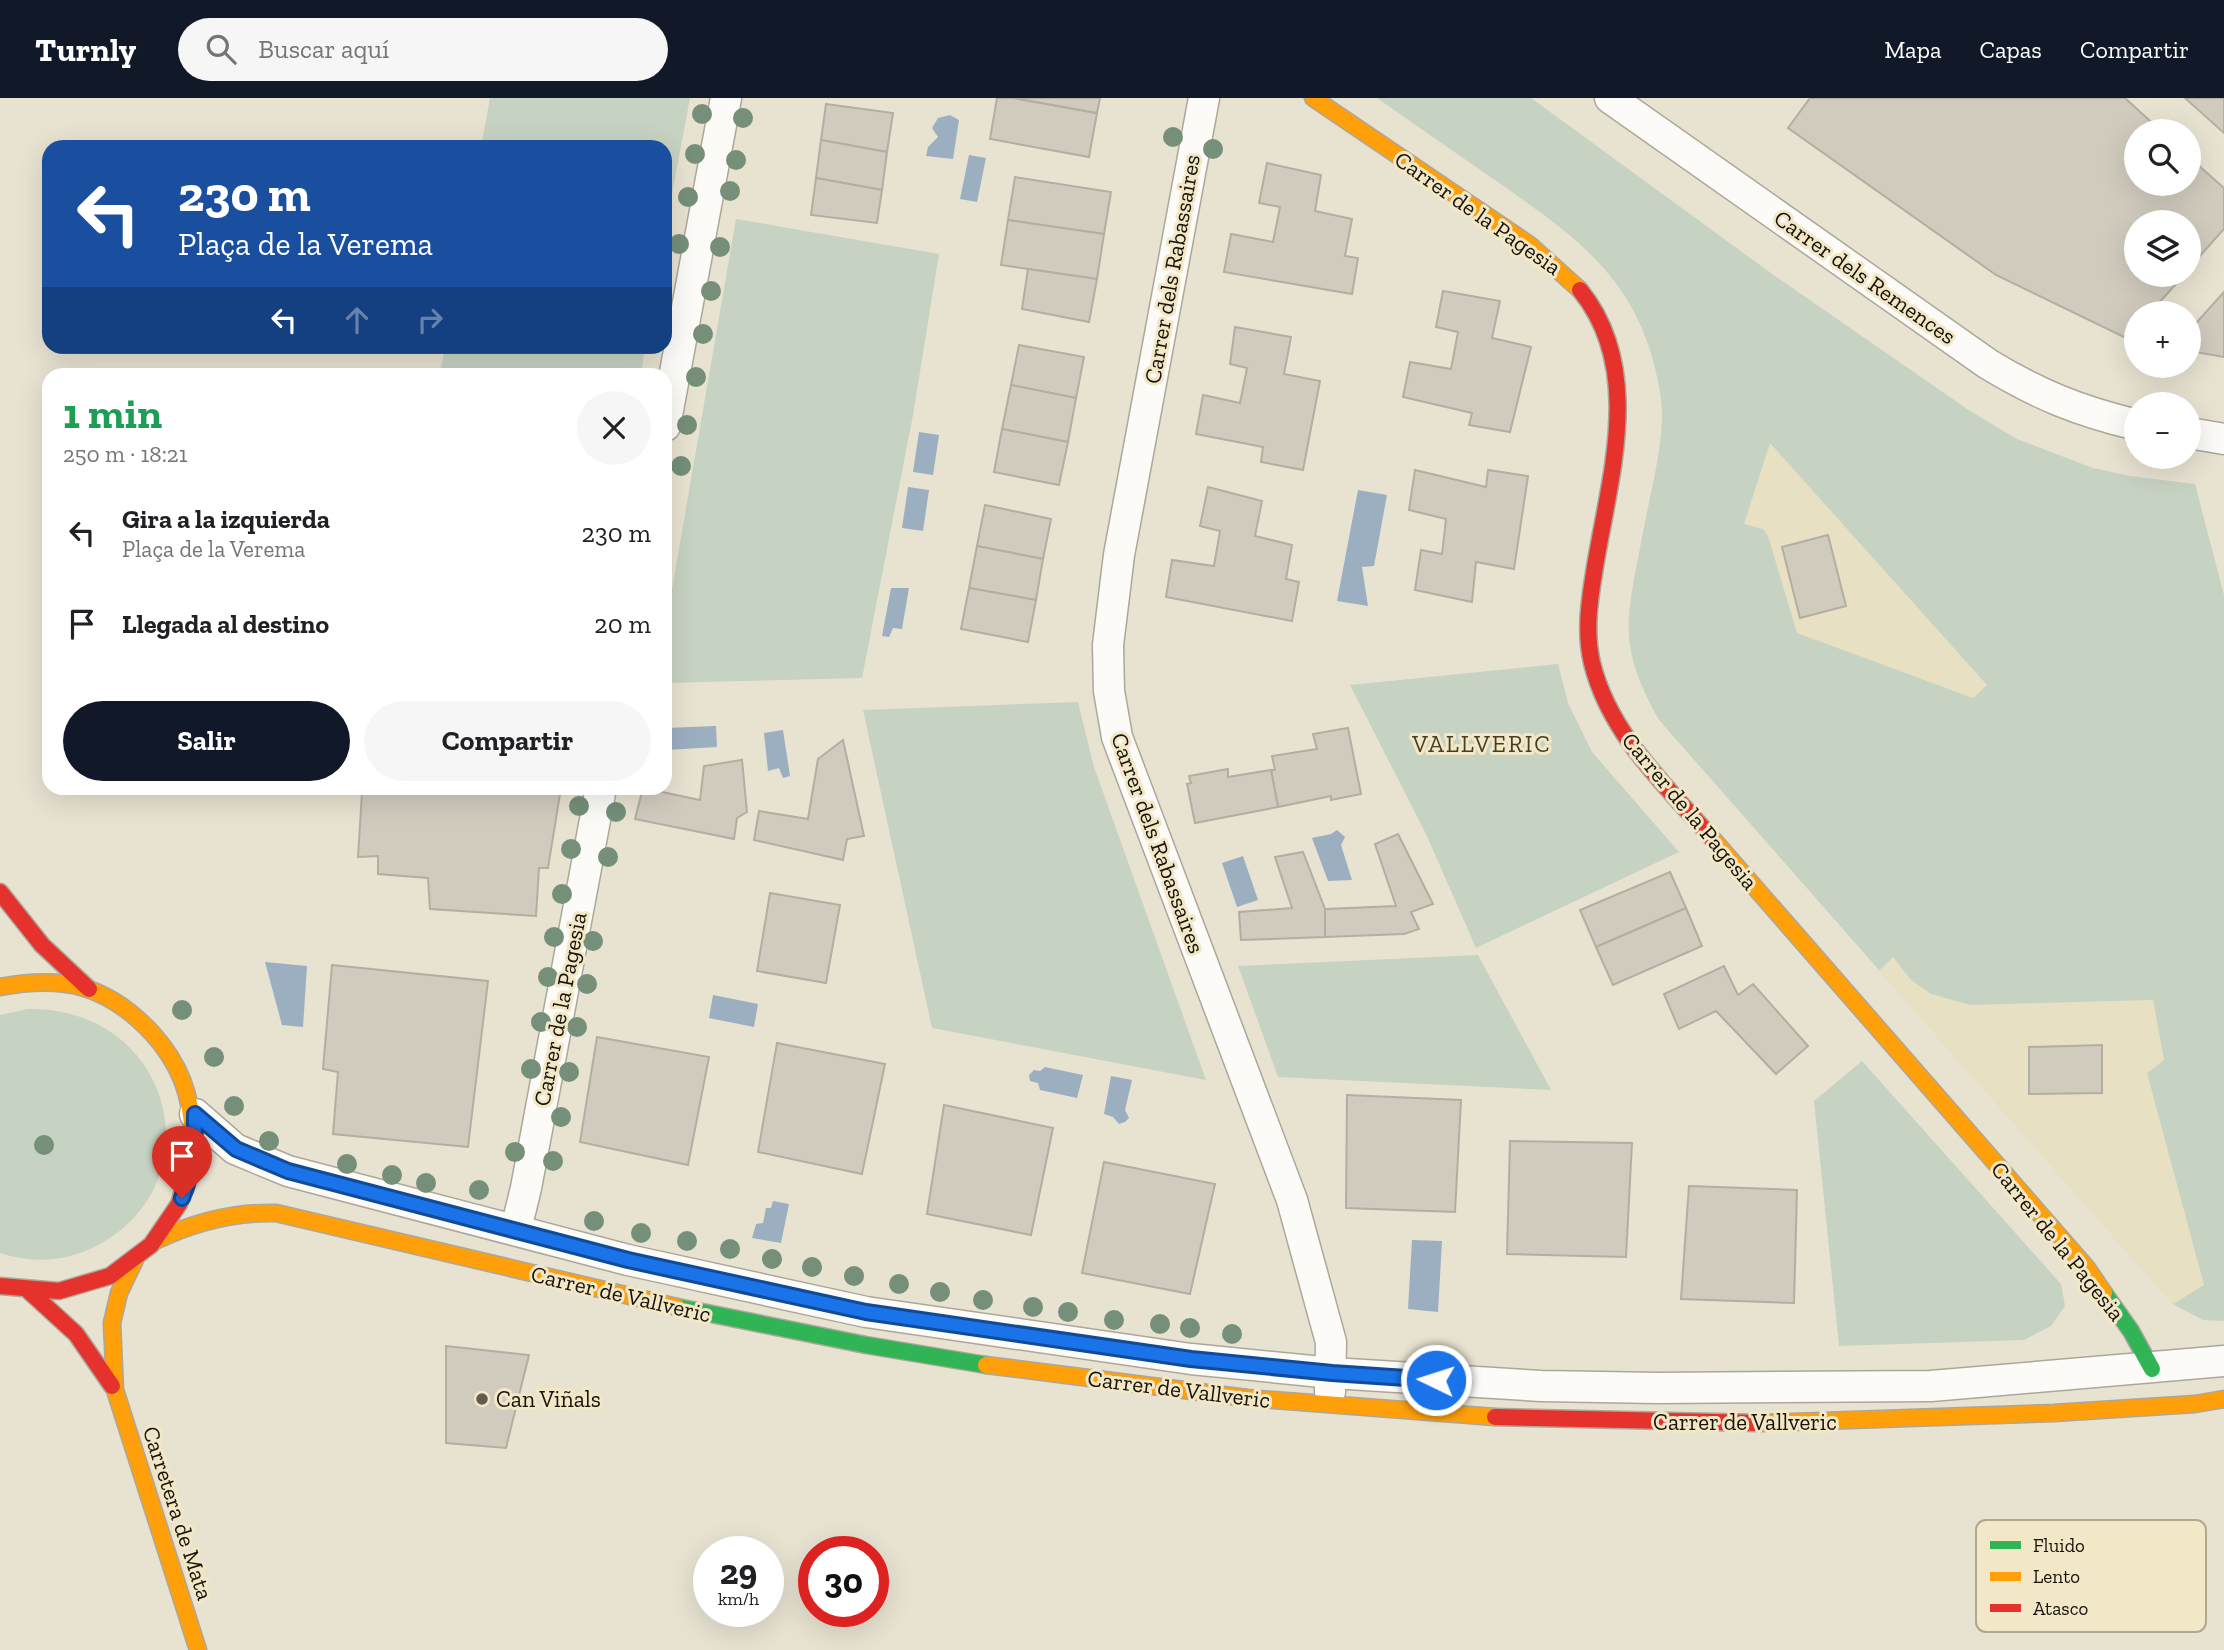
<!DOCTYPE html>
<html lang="es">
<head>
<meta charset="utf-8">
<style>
	body { margin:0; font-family:"Zilla Slab",serif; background:#f6f6f6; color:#202124; height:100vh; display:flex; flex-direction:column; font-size:26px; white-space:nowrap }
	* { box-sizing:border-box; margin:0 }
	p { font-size:23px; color:#757577 }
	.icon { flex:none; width:38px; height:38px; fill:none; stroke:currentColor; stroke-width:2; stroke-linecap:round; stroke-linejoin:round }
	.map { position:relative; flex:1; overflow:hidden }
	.panel { position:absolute; left:42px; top:270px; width:630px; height:427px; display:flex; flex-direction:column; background:#fff; border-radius:21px; box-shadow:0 7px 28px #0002 }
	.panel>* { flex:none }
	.top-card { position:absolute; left:42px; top:42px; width:630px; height:214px; border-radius:21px; box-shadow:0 7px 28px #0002; background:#1a4fa0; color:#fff; overflow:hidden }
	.controls { position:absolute; left:2124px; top:21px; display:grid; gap:14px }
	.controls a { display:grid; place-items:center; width:77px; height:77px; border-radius:50%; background:#fff; box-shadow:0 7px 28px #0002; font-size:35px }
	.speed { position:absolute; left:693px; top:1438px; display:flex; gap:14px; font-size:35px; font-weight:700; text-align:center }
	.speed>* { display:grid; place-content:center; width:91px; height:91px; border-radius:50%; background:#fff; box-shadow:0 7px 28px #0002; line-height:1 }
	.speed small { font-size:18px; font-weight:400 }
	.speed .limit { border:10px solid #d22; background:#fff; color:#111 }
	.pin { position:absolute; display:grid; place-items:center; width:60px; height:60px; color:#fff; margin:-72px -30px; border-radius:50% 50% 50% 0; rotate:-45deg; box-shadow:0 0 7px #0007 }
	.pin .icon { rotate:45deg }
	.me { position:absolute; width:77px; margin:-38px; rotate:274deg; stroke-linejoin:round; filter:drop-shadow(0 0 5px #0008) }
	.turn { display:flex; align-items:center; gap:24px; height:147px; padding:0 21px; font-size:32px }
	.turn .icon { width:91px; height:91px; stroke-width:2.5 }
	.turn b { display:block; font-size:49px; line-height:60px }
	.lanes { display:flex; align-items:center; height:66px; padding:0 21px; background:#0003; justify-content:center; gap:35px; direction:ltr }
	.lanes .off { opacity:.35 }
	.round { display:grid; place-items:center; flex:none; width:74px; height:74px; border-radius:37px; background:#f6f6f6 }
	.overview { display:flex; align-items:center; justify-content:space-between; height:119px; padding:0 21px }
	h1 { font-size:42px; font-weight:700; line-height:52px; color:#1e9e55 }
	.button { display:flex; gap:14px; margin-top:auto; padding:14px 21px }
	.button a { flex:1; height:80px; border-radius:42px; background:#111827; color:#fff; font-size:28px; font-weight:700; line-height:80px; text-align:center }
	.button a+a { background:#f6f6f6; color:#202124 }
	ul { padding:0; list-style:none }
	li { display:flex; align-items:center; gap:21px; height:91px; padding:0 21px }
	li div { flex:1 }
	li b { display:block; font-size:26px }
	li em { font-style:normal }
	header { display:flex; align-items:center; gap:42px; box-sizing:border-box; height:98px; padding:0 35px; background:#111827; color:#fff }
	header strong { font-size:33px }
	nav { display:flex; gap:38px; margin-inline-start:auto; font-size:24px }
	.search { width:490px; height:63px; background:#f6f6f6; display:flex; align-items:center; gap:18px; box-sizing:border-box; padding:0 24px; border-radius:38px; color:#757577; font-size:26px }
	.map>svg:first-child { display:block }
</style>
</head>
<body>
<header>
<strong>Turnly</strong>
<div class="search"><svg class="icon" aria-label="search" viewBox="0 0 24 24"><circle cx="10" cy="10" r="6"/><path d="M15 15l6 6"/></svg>Buscar aquí</div>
<nav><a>Mapa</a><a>Capas</a><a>Compartir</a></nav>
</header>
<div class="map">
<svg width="2224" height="1552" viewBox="0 0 2224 1552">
	<rect width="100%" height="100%" fill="#e8e2d1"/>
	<!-- green -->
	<g fill="#c7d3c2">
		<polygon points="490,0 690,0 665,133 665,49 481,49"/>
		<path d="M1377,0H1531L1775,178L1970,313L2017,341L2093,370L2130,378L2195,386L2224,497V1223L2203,1222L2173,1206L1659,622C1616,545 1627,521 1642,439C1649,401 1660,362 1662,323C1663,300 1657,277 1651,255C1625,170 1564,131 1495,82C1455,55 1416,27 1377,0Z"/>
		<polygon points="736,121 939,156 913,317 862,580 665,585 665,532"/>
		<polygon points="445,249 445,248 645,249 641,276 440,276"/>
		<polygon points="1558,566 1568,605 1592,654 1679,754 1476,850 1426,736 1350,587"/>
		<polygon points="1078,604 1094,669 1206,982 932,930 863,612"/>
		<polygon points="1478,857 1551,992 1278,979 1238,868"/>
		<path d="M28,911C180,909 218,1100 83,1154C57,1164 27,1164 0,1155V917Z"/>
		<polygon points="1862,963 2061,1186 2065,1208 2051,1228 2024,1242 1839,1248 1814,1003"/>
	</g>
	<!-- sand -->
	<g fill="#e7e0c3">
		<polygon points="1770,345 1987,587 1973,600 1797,535 1768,438 1763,431 1744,426"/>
		<polygon points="1893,859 1911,882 1931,896 1970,907 2153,902 2164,962 2147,975 2204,1187 2173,1206 1879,873"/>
	</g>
	<!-- water -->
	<g fill="#9cafc1">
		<polygon points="950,17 959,22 953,61 926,58 928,49 938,39 932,30 938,20"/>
		<polygon points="969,57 986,60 977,104 960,101"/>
		<polygon points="919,334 939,337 933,377 913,374"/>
		<polygon points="908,389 929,392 923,433 902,430"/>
		<polygon points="1358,392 1387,397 1374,468 1362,469 1368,508 1337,503"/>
		<polygon points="891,490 909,490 902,531 893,530 889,539 882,538"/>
		<polygon points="716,628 717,649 666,652 665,630"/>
		<polygon points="783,632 790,678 783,680 779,670 768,673 764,635"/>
		<polygon points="1337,732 1345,739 1341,747 1352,782 1328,783 1312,740 1331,736"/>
		<polygon points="1243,758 1258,802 1237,809 1222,765"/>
		<polygon points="265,864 307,868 303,929 282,927"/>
		<polygon points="713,897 758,906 754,929 709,920"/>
		<polygon points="1045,969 1083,977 1077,1000 1040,992 1038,985 1030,983 1029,977 1034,972 1040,973"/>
		<polygon points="1111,978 1132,982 1125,1012 1129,1020 1125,1024 1119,1026 1113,1019 1104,1016"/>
		<polygon points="773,1103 789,1106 781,1145 752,1140 756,1126 763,1125 766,1110 771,1110"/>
		<polygon points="1412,1142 1442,1143 1438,1214 1408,1211"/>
	</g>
	<!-- building -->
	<g fill="#d0cbbd" stroke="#b2aea1" stroke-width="2">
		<polygon points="997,0 1014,0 1097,15 1089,59 990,41"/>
		<polygon points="1014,0 1100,0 1097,15"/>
		<polygon points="1810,0 2125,0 2161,33 2137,33 2137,86 2189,86 2189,59 2224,90 2224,131 2189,170 2189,124 2137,124 2137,177 2184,177 2150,215 2137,215 2137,230 2128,241 1996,177 1788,30"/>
		<polygon points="2185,0 2224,0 2224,35"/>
		<polygon points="826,6 893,15 887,54 821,42"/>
		<polygon points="821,42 887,54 882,92 816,80"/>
		<polygon points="1267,65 1321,77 1315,113 1352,121 1345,158 1358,160 1352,196 1224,174 1231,136 1273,144 1280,109 1259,105"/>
		<polygon points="1015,79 1111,94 1104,136 1008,122"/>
		<polygon points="816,80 882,92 877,125 811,117"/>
		<polygon points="1008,122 1104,136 1097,181 1001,167"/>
		<polygon points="1028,171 1097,181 1089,224 1022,211"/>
		<polygon points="1443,193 1500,203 1492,240 1531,249 1510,334 1469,327 1472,315 1403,299 1410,264 1451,271 1458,234 1436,229"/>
		<polygon points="2224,194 2224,259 2189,253 2189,233"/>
		<polygon points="1235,229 1291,239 1284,276 1320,283 1303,372 1261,364 1263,349 1196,336 1203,297 1240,305 1247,270 1230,266"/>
		<polygon points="1019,247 1084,259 1076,300 1011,287"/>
		<polygon points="1011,287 1076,300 1068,344 1002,331"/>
		<polygon points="1002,331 1068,344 1059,387 994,374"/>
		<polygon points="1415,372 1486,389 1488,372 1528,378 1514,471 1476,464 1472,504 1415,492 1421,452 1442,456 1446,421 1409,412"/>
		<polygon points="1208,389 1262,403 1255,438 1292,447 1286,481 1299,484 1292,523 1166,499 1172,462 1214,468 1220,433 1200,428"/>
		<polygon points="985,407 1051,421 1043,461 977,448"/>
		<polygon points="1828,437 1846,508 1800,520 1782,449"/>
		<polygon points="977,448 1043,461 1036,502 969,490"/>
		<polygon points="969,490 1036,502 1028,544 961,531"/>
		<polygon points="1348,630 1361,696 1331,702 1331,698 1278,709 1271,672 1275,672 1272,658 1317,651 1313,636"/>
		<polygon points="843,642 864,738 847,741 843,762 754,742 759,713 808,721 818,661"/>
		<polygon points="742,662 747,714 737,720 734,741 635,721 643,690 700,702 704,668"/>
		<polygon points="1228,671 1228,679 1271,672 1278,709 1195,725 1187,686 1191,685 1189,678"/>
		<polygon points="485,690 561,690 548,770 539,770 536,818 430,811 428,780 378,776 378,758 358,759 362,695 485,693"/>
		<polygon points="1398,736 1433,806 1411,814 1419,831 1404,836 1325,839 1325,811 1396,808 1375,746"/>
		<polygon points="1303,754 1325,811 1325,839 1241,842 1239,814 1292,810 1275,759"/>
		<polygon points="1670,774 1686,810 1596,849 1580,812"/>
		<polygon points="770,795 840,807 826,885 757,873"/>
		<polygon points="1686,810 1702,848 1613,887 1596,849"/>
		<polygon points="332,867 488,883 468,1049 333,1036 338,974 323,971"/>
		<polygon points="1724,868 1738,897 1753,886 1808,948 1776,976 1716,913 1679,931 1664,896"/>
		<polygon points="597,939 709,959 688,1067 580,1044"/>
		<polygon points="777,945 885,966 862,1076 758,1054"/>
		<polygon points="2102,947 2102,995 2029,996 2029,949"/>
		<polygon points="1347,997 1461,1002 1455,1114 1346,1110"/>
		<polygon points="944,1007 1053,1030 1031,1137 927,1116"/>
		<polygon points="1510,1043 1632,1045 1626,1159 1507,1156"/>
		<polygon points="1104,1064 1215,1086 1190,1196 1082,1175"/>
		<polygon points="1689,1088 1797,1092 1794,1205 1681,1201"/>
		<polygon points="446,1248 529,1257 506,1350 446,1345"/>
	</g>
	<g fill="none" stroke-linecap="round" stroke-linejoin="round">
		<!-- street casing -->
		<g stroke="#aca79a" stroke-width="33">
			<g id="street">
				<polyline points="1204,0 1119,457 1108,547 1109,593 1117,639 1292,1102 1331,1244 1330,1294"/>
				<path d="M1610,0L1988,266C2039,297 2079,313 2137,327"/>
				<polyline points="665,328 726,0"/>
				<polyline points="2189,335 2224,341"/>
				<polyline points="195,1016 235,1051 288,1073 628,1162 866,1214 1191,1261 1332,1275 1541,1288 1658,1290 1931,1288 2224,1263"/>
				<polyline points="516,1131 526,1090 601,690"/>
			</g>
		</g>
		<!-- fast casing -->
		<g stroke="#aca79a" stroke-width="19">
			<g id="fast">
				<polyline points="2104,1195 2131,1233 2152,1271"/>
				<polyline points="677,1209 866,1247 986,1267"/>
			</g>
		</g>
		<!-- slow casing -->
		<g stroke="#aca79a" stroke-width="19">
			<g id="slow">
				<polyline points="1313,0 1530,147 1580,192"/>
				<polyline points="1711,739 2087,1170 2104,1195"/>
				<path d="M0,889C64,877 107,887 152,935C180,966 191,996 193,1038"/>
				<path d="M155,1143C194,1124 232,1114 276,1115L677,1209"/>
				<polyline points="135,1162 119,1195 112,1225 115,1292 198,1552"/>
				<polyline points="986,1267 1247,1300 1495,1319"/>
				<polyline points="1760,1325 2054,1315 2195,1306 2224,1301"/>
			</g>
		</g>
		<!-- jam casing -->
		<g stroke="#aca79a" stroke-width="19">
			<g id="jam">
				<path d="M1580,192C1646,273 1608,384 1594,475C1589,505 1585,535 1592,565C1609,635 1665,687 1711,739"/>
				<polyline points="0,794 42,847 89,891"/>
				<polyline points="0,1188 59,1193 110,1178 151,1147 179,1106 194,1057 193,1038"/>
				<polyline points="29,1193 76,1236 112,1288"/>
				<polyline points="1495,1319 1760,1325"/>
			</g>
		</g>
		<!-- street -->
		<use href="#street" stroke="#fcfbf8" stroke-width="30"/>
		<!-- fast -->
		<use href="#fast" stroke="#30b455" stroke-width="16"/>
		<!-- slow -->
		<use href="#slow" stroke="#ff9f0a" stroke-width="16"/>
		<!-- jam -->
		<use href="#jam" stroke="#e5322d" stroke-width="16"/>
	</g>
	<!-- trees -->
	<g fill="#758f79">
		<circle cx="702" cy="16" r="10"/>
		<circle cx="743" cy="20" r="10"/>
		<circle cx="1173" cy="39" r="10"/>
		<circle cx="1213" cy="51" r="10"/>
		<circle cx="695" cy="56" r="10"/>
		<circle cx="736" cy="62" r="10"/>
		<circle cx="730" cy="93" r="10"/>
		<circle cx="688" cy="99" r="10"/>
		<circle cx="679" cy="146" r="10"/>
		<circle cx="720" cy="149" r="10"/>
		<circle cx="711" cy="193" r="10"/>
		<circle cx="703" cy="236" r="10"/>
		<circle cx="696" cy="279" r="10"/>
		<circle cx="687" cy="327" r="10"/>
		<circle cx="681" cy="368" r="10"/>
		<circle cx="579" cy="708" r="10"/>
		<circle cx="616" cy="714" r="10"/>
		<circle cx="571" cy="751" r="10"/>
		<circle cx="608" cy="759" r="10"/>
		<circle cx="562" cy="796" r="10"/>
		<circle cx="554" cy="839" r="10"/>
		<circle cx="593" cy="843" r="10"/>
		<circle cx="548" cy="879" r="10"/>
		<circle cx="587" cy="886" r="10"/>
		<circle cx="182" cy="912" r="10"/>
		<circle cx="541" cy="924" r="10"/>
		<circle cx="577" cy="929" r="10"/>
		<circle cx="214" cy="959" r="10"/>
		<circle cx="531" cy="971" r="10"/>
		<circle cx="569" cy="974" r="10"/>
		<circle cx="234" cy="1008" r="10"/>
		<circle cx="561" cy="1019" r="10"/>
		<circle cx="269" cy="1043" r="10"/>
		<circle cx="44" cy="1047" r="10"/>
		<circle cx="515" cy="1054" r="10"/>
		<circle cx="553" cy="1063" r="10"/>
		<circle cx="347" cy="1066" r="10"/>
		<circle cx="392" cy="1077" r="10"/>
		<circle cx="426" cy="1085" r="10"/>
		<circle cx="479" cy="1092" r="10"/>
		<circle cx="594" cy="1123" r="10"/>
		<circle cx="641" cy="1135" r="10"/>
		<circle cx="687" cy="1143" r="10"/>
		<circle cx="730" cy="1151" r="10"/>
		<circle cx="772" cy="1161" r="10"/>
		<circle cx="812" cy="1169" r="10"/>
		<circle cx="854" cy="1178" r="10"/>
		<circle cx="899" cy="1186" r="10"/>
		<circle cx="940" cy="1194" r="10"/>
		<circle cx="983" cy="1202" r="10"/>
		<circle cx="1033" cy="1209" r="10"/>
		<circle cx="1068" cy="1214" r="10"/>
		<circle cx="1114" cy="1222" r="10"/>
		<circle cx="1160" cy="1226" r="10"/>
		<circle cx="1190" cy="1230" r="10"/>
		<circle cx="1232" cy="1236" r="10"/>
	</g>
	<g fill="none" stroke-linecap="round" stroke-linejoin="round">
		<!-- route casing -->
		<g stroke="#114b97" stroke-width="18">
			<path id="route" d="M182,1100C194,1072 195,1046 195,1016L236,1051L288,1073L628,1162L866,1214L1191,1261L1332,1275L1436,1282"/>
		</g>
		<!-- route -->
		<use href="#route" stroke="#1a73e8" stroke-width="12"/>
	</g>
	<!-- markers -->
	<circle fill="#605b4e" stroke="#f2e7c7" stroke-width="2.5" cx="482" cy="1301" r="7"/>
	<g text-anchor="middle" stroke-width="6" stroke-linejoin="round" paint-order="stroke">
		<!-- street labels -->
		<g font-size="23" fill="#171308" stroke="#f2e7c7">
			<text transform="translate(1478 115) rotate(35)" y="8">Carrer de la Pagesia</text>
			<text transform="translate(1172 171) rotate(-80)" y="8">Carrer dels Rabassaires</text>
			<text transform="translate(1865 179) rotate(35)" y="8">Carrer dels Remences</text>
			<text transform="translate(1690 713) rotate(50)" y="8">Carrer de la Pagesia</text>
			<text transform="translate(1158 745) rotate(70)" y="8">Carrer dels Rabassaires</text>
			<text transform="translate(560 911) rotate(-79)" y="8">Carrer de la Pagesia</text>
			<text transform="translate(2058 1143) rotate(51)" y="8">Carrer de la Pagesia</text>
			<text transform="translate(621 1196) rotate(13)" y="8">Carrer de Vallveric</text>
			<text transform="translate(1179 1291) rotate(7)" y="8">Carrer de Vallveric</text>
			<text x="1745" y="1332">Carrer de Vallveric</text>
			<text transform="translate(178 1415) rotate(72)" y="8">Carretera de Mata</text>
		</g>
		<!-- poi labels -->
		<g font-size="23" fill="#171308" stroke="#f2e7c7" text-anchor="start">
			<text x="496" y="1309">Can Viñals</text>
		</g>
		<!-- neighbourhood labels -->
		<g font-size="24" letter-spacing="2" fill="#463d22" stroke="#f2e7c7">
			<text x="1482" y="654">VALLVERIC</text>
		</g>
	</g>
	<!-- legend -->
	<rect x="1976" y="1422" width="230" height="112" rx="10" fill="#f2e7c7" stroke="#b0a78e" stroke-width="2"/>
	<rect x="1990" y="1443" width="31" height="8" fill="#30b455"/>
	<rect x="1990" y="1474" width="31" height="9" fill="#ff9f0a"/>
	<rect x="1990" y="1506" width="31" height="8" fill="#e5322d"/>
	<g font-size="19" fill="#171308">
		<text x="2033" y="1454">Fluido</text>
		<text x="2033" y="1485">Lento</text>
		<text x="2033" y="1517">Atasco</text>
	</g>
</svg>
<div class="controls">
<a><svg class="icon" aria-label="search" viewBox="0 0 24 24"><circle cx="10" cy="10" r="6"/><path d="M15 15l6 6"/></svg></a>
<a><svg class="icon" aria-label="layers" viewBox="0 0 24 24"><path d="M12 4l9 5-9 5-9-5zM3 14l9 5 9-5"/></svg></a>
<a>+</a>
<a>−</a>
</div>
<div class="speed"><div>29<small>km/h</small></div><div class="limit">30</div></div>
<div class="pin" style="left:182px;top:1100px;background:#d93025"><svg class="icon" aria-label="arrive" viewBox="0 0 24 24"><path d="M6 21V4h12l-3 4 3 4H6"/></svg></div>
<svg class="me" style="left:1436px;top:1282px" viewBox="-20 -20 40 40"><circle r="17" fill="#1a73e8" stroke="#fff" stroke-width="3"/><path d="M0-11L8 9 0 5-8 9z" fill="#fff"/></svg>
<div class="top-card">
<div class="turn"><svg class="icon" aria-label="left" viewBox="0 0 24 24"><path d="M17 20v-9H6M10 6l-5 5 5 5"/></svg><div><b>230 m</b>Plaça de la Verema</div></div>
<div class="lanes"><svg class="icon" aria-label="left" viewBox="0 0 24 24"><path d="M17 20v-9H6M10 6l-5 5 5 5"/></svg><svg class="icon off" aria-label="ahead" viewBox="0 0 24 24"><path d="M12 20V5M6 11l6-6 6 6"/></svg><svg class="icon off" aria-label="right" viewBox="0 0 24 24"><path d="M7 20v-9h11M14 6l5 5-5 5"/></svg></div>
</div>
<section class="panel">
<div class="overview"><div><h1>1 min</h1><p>250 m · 18:21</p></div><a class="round"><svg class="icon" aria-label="close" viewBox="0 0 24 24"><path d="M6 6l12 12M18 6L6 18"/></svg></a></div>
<ul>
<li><svg class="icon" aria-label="left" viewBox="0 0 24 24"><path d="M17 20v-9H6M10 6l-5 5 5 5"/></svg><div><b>Gira a la izquierda</b><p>Plaça de la Verema</p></div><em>230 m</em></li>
<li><svg class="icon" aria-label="arrive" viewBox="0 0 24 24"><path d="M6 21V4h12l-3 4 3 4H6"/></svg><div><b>Llegada al destino</b></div><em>20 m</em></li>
</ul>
<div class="button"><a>Salir</a><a>Compartir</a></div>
</section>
</div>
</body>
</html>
